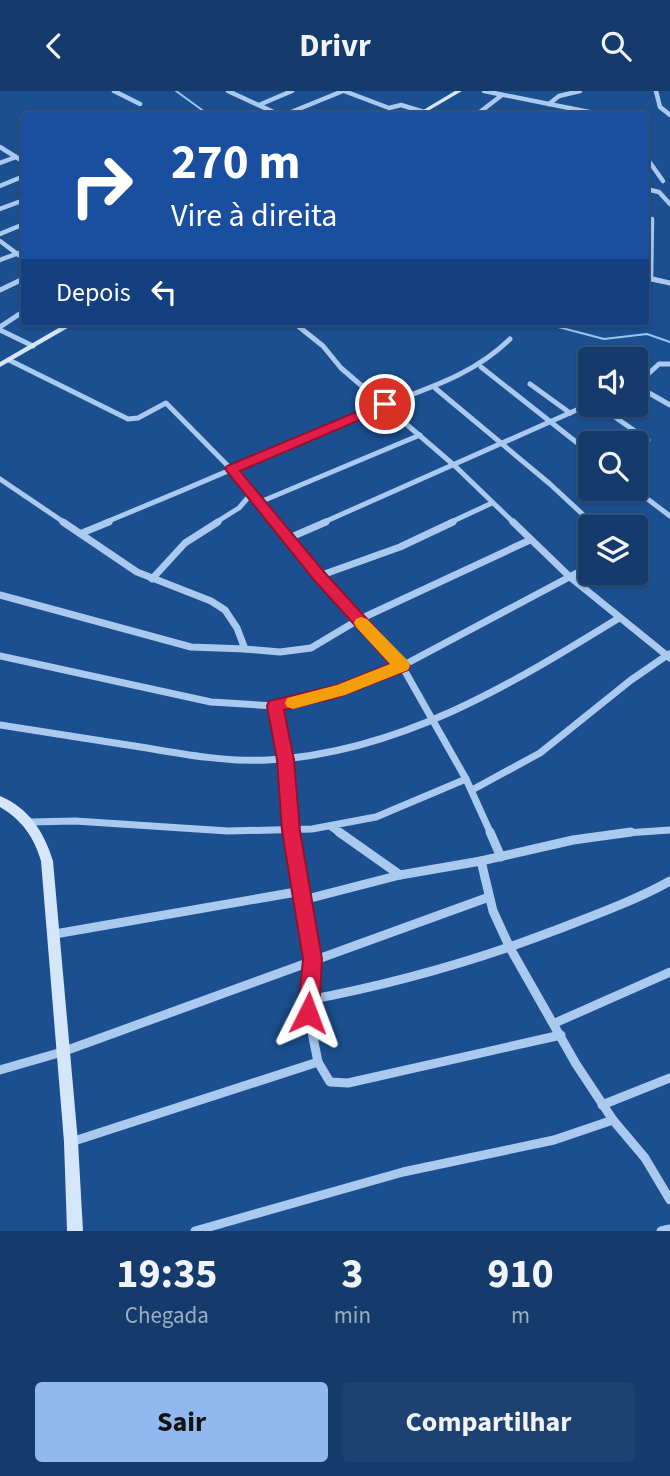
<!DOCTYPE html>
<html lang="pt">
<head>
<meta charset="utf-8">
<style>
	body { margin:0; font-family:"Source Sans 3",sans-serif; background:#1d4271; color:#f1f3f6; height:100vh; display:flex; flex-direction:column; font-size:26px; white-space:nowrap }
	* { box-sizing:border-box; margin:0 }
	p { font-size:23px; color:#9dadc1 }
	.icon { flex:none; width:38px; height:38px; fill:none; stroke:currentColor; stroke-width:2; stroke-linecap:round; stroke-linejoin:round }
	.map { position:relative; height:1140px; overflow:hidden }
	.drawer { display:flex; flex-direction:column; background:#143b6b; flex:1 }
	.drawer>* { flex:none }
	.hud { position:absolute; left:21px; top:21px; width:628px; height:214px; border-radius:7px; box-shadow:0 2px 5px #0004,0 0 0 2px #33557e; background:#1a4fa0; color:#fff; overflow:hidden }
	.controls { position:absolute; left:578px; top:256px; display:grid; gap:14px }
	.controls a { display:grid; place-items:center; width:70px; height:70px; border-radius:7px; background:#143b6b; box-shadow:0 2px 5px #0004,0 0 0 2px #33557e; font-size:35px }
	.pin { position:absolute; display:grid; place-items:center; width:60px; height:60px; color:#fff; margin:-30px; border:4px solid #fff; border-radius:50%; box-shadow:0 2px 7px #0007 }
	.me { position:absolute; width:77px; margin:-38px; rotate:3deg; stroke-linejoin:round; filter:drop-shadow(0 0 5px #0008) }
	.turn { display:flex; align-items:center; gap:24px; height:147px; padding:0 35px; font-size:32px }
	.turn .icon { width:91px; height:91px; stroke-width:2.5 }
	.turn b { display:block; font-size:49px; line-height:60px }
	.then { display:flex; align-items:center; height:66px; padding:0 35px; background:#0003; gap:14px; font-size:26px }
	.eta { display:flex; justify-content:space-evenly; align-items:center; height:119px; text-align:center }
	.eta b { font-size:42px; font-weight:700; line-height:49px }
	.button { display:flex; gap:14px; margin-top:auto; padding:14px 35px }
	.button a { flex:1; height:80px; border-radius:7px; background:#90b9f0; color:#111; font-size:28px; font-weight:700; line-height:80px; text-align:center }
	.button a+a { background:#1d4271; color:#f1f3f6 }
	header { display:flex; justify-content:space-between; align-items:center; height:91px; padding:0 35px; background:#143b6b; font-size:32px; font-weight:700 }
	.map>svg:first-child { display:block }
</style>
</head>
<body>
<header><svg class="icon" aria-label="back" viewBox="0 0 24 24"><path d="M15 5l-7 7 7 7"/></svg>Drivr<svg class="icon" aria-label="search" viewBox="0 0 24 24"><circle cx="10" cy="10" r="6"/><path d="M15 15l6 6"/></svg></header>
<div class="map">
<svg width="670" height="1140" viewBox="0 0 670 1140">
	<rect width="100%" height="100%" fill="#1b4f8f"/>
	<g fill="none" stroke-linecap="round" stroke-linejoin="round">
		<!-- stream -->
		<g stroke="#9cc4f0" stroke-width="2">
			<polyline points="176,0 209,24"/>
			<polyline points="539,231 604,248 647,243 670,251"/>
		</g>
		<!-- street-far3 -->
		<g stroke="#a9c9ee" stroke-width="4.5">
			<polyline points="114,0 140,13"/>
			<polyline points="228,0 280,24"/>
			<polyline points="344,0 389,17 401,14 424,21"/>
			<polyline points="484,0 604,24"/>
			<polyline points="656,0 660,16 670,24"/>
			<polyline points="549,13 559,5 580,0"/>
			<polyline points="259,14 292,0"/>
			<polyline points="284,24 343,0"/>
			<polyline points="476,24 502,4"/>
			<polyline points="0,56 24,71"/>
			<polyline points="646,66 663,90"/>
			<polyline points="0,72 16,66"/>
			<polyline points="0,95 24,85"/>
			<polyline points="646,98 659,101 670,113"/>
			<polyline points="0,118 24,109"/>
			<polyline points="0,143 24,133"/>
			<polyline points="0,150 24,168"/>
			<polyline points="0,169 24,160"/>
			<polyline points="646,187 661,190"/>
			<polyline points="651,188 652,128"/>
			<polyline points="20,190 24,188"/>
		</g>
		<!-- street-far2 -->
		<g stroke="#a9c9ee" stroke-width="5">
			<polyline points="652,188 670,192"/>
			<polyline points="0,199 23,188"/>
			<polyline points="293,231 323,255 341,277 455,375 514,432"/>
			<polyline points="0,236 24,220"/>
			<polyline points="0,239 33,255"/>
			<polyline points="9,269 128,328 138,327 166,312 231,378 276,432"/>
			<polyline points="481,276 590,362"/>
			<polyline points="530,293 570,322"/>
			<polyline points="635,294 670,314"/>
			<polyline points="636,294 659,273 670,273"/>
			<polyline points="435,297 550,393 592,432"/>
			<polyline points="596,313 648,349"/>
			<polyline points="0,388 65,432"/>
			<polyline points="633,397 670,425"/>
			<polyline points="260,411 420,344"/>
			<path d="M104,432C191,396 278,359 364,322C416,300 468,289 510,248"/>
			<polyline points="215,432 239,417 252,402"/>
			<polyline points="322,432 590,313"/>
			<polyline points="449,432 492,412"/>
		</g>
		<!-- street-far1 -->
		<g stroke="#a9c9ee" stroke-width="7">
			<polyline points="63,431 137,481 211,510 225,519 237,537 245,558 280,561 311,557 358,529 530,449"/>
			<polyline points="274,431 319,485 402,575 466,688 491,743"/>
			<polyline points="513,431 570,486 670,567"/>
			<polyline points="590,431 596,436"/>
			<polyline points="82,442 109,431"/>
			<polyline points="289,447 326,431"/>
			<polyline points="319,485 400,456 453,431"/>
			<polyline points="152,488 185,452 218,431"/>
			<polyline points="0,504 191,556 245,558"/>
			<polyline points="0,565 211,611 275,615 339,600 402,575 590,475"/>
			<polyline points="275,615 286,669 292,743"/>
			<path d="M0,634C49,642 98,649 147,657C187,664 228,671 268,669C399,662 510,594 619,527"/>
			<polyline points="472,699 540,662 631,589 669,563"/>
			<polyline points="31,731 75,730 228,740 312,738 376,726 466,688"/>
			<polyline points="331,736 341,743"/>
			<polyline points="611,743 670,739"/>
		</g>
		<!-- street -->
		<g stroke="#a9c9ee" stroke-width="9">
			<polyline points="291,741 313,868 308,921 318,971 330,991 348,992 561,944"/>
			<polyline points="339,741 400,784"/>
			<polyline points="490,741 501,766"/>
			<polyline points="481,770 493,820 510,857 576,973 613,1029 645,1067 670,1109"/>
			<polyline points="303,809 400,784 481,770 573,749 631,741"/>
			<polyline points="55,843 302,800"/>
			<path d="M308,909C393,893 475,870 556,839C595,824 634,810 670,790"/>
			<polyline points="555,932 670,881"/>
			<polyline points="0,979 62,961 489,806"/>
			<polyline points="602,1014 670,987"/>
			<polyline points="71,1051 318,971"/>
			<polyline points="195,1140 403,1081 554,1049 613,1029"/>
			<polyline points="661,1140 670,1138"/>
		</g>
		<!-- secondary -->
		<g fill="#d6e6fa" fill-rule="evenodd">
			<polygon points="455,0 462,0 421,24 415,24"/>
			<polygon points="69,231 78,231 0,276 0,271"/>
			<path d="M0,705C29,717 44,741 53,770L78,1051L83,1140H67L64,1051L41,770C34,746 22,729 0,716Z"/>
		</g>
	</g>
	<!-- route -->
	<polygon fill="#e11d48" stroke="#92132f" stroke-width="2" points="385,309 390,310 390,316 240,380 325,482 410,575 408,579 339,606 284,619 294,669 300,740 322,868 319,922 316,929 308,932 301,929 298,922 303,868 282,740 277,669 267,615 269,610 337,594 390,573 314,489 225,378 227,375"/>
	<!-- slow -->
	<polygon fill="#f59e0b" points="361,526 367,528 408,570 410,575 408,579 345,604 293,618 287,616 285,612 287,607 337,594 390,573 356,536 354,532 356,528"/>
</svg>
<div class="controls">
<a><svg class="icon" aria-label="sound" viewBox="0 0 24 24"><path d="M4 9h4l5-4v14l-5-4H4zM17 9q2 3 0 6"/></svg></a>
<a><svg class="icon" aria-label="search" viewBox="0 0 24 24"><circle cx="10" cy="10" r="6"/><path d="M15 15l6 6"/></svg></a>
<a><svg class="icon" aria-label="layers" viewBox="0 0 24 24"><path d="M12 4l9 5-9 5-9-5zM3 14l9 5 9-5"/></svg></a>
</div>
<div class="pin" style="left:385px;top:313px;background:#d93025"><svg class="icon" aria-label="arrive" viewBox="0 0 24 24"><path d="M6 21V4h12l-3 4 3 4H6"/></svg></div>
<svg class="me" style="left:308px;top:922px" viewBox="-20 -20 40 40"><path d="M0-17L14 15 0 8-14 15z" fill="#e11d48" stroke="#fff" stroke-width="4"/></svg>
<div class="hud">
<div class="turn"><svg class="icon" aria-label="right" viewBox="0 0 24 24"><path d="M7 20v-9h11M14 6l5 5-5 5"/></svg><div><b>270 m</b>Vire à direita</div></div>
<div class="then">Depois<svg class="icon" aria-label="left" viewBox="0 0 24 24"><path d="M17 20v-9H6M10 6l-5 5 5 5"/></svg></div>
</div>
</div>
<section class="drawer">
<div class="eta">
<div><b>19:35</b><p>Chegada</p></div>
<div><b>3</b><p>min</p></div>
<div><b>910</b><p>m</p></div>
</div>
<div class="button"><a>Sair</a><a>Compartilhar</a></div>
</section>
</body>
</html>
